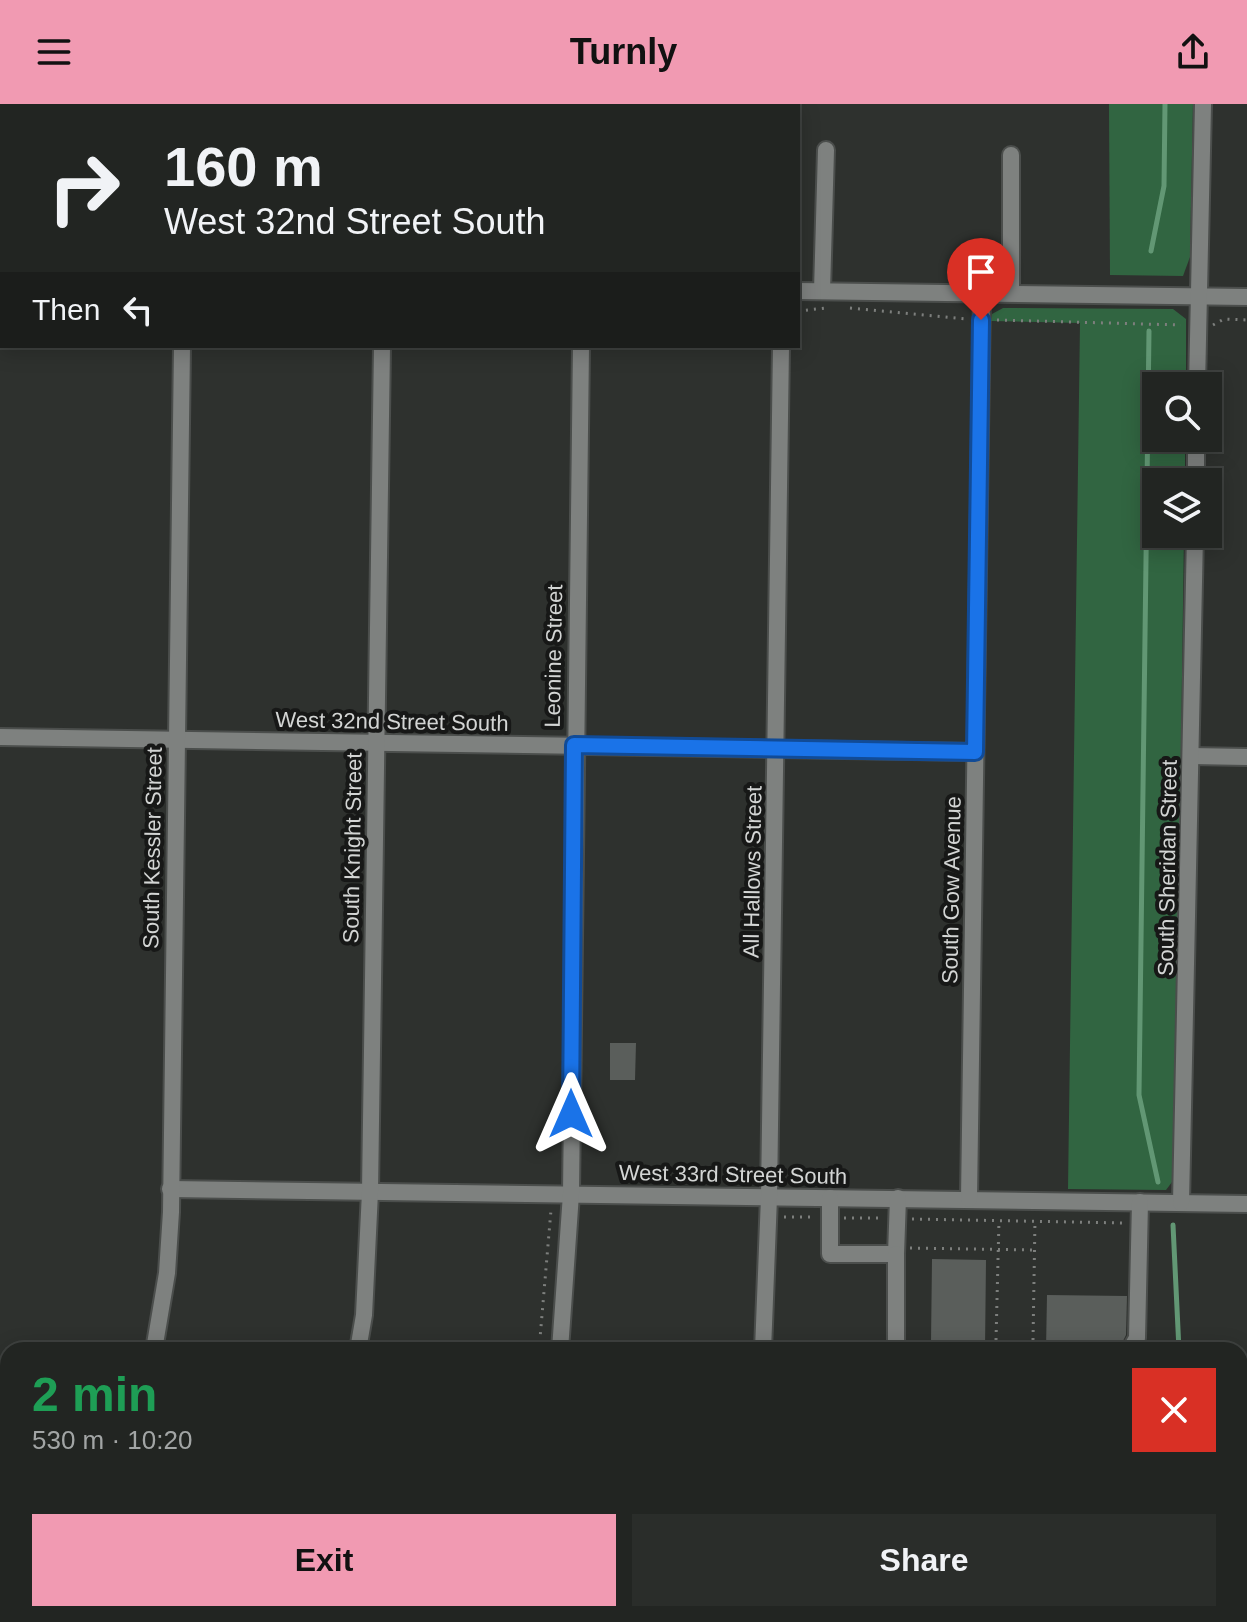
<!DOCTYPE html>
<html lang="en">
<head>
<meta charset="utf-8">
<style>
	body { margin:0; font-family:Helvetica,sans-serif; background:#2a2d2a; color:#f1f3f6; height:100vh; display:flex; flex-direction:column; font-size:30px; white-space:nowrap }
	* { box-sizing:border-box; margin:0 }
	p { font-size:26px; color:#a2a5a5 }
	.icon { flex:none; width:44px; height:44px; fill:none; stroke:currentColor; stroke-width:2; stroke-linecap:round; stroke-linejoin:round }
	.map { position:relative; flex:1; overflow:hidden }
	.sheet { position:absolute; left:0px; top:1238px; width:1248px; height:280px; display:flex; flex-direction:column; background:#222522; border-radius:24px 24px 0 0; box-shadow:0 4px 20px #0003,0 0 0 2px #3f4240 }
	.sheet>* { flex:none }
	.guide { position:absolute; left:0px; top:0px; width:800px; height:244px; box-shadow:0 4px 20px #0003,0 0 0 2px #3f4240; background:#222522; color:#f1f3f6; overflow:hidden }
	.tools { position:absolute; left:1142px; top:268px; display:grid; gap:16px }
	.tools a { display:grid; place-items:center; width:80px; height:80px; border-radius:0px; background:#222522; box-shadow:0 4px 20px #0003,0 0 0 2px #3f4240; font-size:40px }
	.pin { position:absolute; display:grid; place-items:center; width:68px; height:68px; color:#fff; margin:-82px -34px; border-radius:50% 50% 50% 0; rotate:-45deg; box-shadow:0 0 8px #0007 }
	.pin .icon { rotate:45deg }
	.me { position:absolute; width:88px; margin:-44px; rotate:0deg; stroke-linejoin:round; filter:drop-shadow(0 0 6px #0008) }
	.turn { display:flex; align-items:center; gap:28px; height:168px; padding:0 32px; font-size:36px }
	.turn .icon { width:104px; height:104px; stroke-width:2.5 }
	.turn b { display:block; font-size:56px; line-height:68px }
	.then { display:flex; align-items:center; height:76px; padding:0 32px; background:#0003; gap:16px; font-size:30px }
	.round { display:grid; place-items:center; flex:none; width:84px; height:84px; border-radius:0px; background:#2a2d2a }
	.summary { display:flex; align-items:center; justify-content:space-between; height:136px; padding:0 32px }
	h1 { font-size:48px; font-weight:800; line-height:60px; color:#1e9e55 }
	.primary-button { display:flex; gap:16px; margin-top:auto; padding:16px 32px }
	.primary-button a { flex:1; height:92px; border-radius:0px; background:#f19ab2; color:#111; font-size:32px; font-weight:800; line-height:92px; text-align:center }
	.primary-button a+a { background:#2a2d2a; color:#f1f3f6 }
	header { display:flex; justify-content:space-between; align-items:center; height:104px; padding:0 32px; background:#f19ab2; color:#111; font-size:36px; font-weight:800 }
	.map>svg:first-child { display:block }
</style>
</head>
<body>
<header><svg class="icon" aria-label="menu" viewBox="0 0 24 24"><path d="M4 6h16M4 12h16M4 18h16"/></svg>Turnly<svg class="icon" aria-label="share" viewBox="0 0 24 24"><path d="M12 15V3M7 8l5-5 5 5M5 13v7h14v-7"/></svg></header>
<div class="map">
<svg width="1247" height="1518" viewBox="0 0 1247 1518">
	<rect width="100%" height="100%" fill="#2e312e"/>
	<!-- green -->
	<g fill="#316541">
		<polygon points="1109,0 1193,0 1190,153 1183,172 1110,171"/>
		<polygon points="1003,204 1173,205 1186,215 1186,282 1156,282 1156,334 1185,334 1185,378 1156,378 1156,430 1184,430 1175,1074 1166,1086 1068,1085 1080,219 991,217 992,210"/>
		<polygon points="0,1474 8,1478 8,1510 71,1510 87,1518 0,1518"/>
	</g>
	<g fill="none" stroke-linecap="round" stroke-linejoin="round">
		<!-- stream -->
		<g stroke="#629774" stroke-width="5">
			<polyline points="1151,147 1164,82 1165,0"/>
			<polyline points="1149,227 1139,991 1158,1078"/>
			<polyline points="1173,1121 1179,1246"/>
			<polyline points="0,1435 8,1439"/>
			<polyline points="145,1510 160,1518"/>
			<polyline points="1173,1518 1173,1510"/>
		</g>
	</g>
	<!-- building -->
	<g fill="#5a5e5b">
		<polygon points="610,939 636,939 635,976 610,976"/>
		<polygon points="932,1155 986,1156 985,1246 943,1246 943,1239 931,1239"/>
		<polygon points="1047,1191 1127,1192 1126,1231 1120,1243 1046,1246"/>
	</g>
	<g fill="none" stroke-linecap="round" stroke-linejoin="round">
		<!-- minor casing -->
		<g stroke="#4b4e4c" stroke-width="20">
			<g id="minor">
				<polyline points="1011,51 1011,189"/>
				<polyline points="0,173 2,173"/>
				<polyline points="798,187 1247,193"/>
				<polyline points="822,187 826,46"/>
				<polyline points="1197,282 1203,0"/>
				<polyline points="1196,378 1196,334"/>
				<polyline points="0,633 975,648"/>
				<polyline points="1191,652 1247,653"/>
				<polyline points="170,1085 1247,1100"/>
				<polyline points="830,1094 830,1150 896,1150 898,1094"/>
				<polyline points="969,1095 982,189"/>
				<polyline points="1181,1099 1195,430"/>
				<polyline points="154,1246 167,1169 171,1108 182,242"/>
				<polyline points="358,1246 364,1211 370,1088 382,242"/>
				<polyline points="560,1246 571,1090 581,242"/>
				<polyline points="763,1246 769,1093 781,242"/>
				<polyline points="896,1246 896,1150"/>
				<polyline points="1130,1246 1137,1234 1140,1098"/>
				<polyline points="0,1376 8,1380"/>
				<polyline points="272,1510 288,1518"/>
				<polyline points="485,1518 489,1510"/>
				<polyline points="701,1518 704,1510"/>
			</g>
		</g>
		<!-- path -->
		<g stroke="#7d7f7d" stroke-width="3" stroke-dasharray="2 6" stroke-linecap="butt">
			<polyline points="0,143 2,143"/>
			<polyline points="0,197 2,197"/>
			<polyline points="850,204 966,215"/>
			<polyline points="798,207 826,204"/>
			<polyline points="997,216 1181,221"/>
			<polyline points="1213,221 1224,215 1247,216"/>
			<polyline points="784,1113 816,1113"/>
			<polyline points="844,1114 884,1114"/>
			<polyline points="912,1115 1124,1119"/>
			<polyline points="910,1144 1035,1146"/>
			<polyline points="996,1236 999,1116"/>
			<polyline points="1033,1236 1035,1116"/>
			<polyline points="539,1246 551,1106"/>
			<polyline points="463,1518 467,1510"/>
		</g>
		<!-- minor -->
		<use href="#minor" stroke="#7e817f" stroke-width="16"/>
	</g>
	<g fill="none" stroke-linecap="round" stroke-linejoin="round">
		<!-- route casing -->
		<g stroke="#114b97" stroke-width="20">
			<polyline id="route" points="571,1010 574,641 975,648 981,216"/>
		</g>
		<!-- route -->
		<use href="#route" stroke="#1a73e8" stroke-width="14"/>
	</g>
	<g text-anchor="middle" stroke-width="8" stroke-linejoin="round" paint-order="stroke">
		<!-- street labels -->
		<g font-size="22" fill="#d3d5d4" stroke="#171817">
			<text transform="translate(553 552) rotate(-89)" y="8">Leonine Street</text>
			<text transform="translate(392 617) rotate(1)" y="8">West 32nd Street South</text>
			<text transform="translate(152 744) rotate(-89)" y="8">South Kessler Street</text>
			<text transform="translate(352 744) rotate(-89)" y="8">South Knight Street</text>
			<text transform="translate(1167 764) rotate(-89)" y="8">South Sheridan Street</text>
			<text transform="translate(752 768) rotate(-89)" y="8">All Hallows Street</text>
			<text transform="translate(951 786) rotate(-89)" y="8">South Gow Avenue</text>
			<text transform="translate(733 1070) rotate(1)" y="8">West 33rd Street South</text>
		</g>
	</g>
</svg>
<div class="tools">
<a><svg class="icon" aria-label="search" viewBox="0 0 24 24"><circle cx="10" cy="10" r="6"/><path d="M15 15l6 6"/></svg></a>
<a><svg class="icon" aria-label="layers" viewBox="0 0 24 24"><path d="M12 4l9 5-9 5-9-5zM3 14l9 5 9-5"/></svg></a>
</div>
<div class="pin" style="left:981px;top:216px;background:#d93025"><svg class="icon" aria-label="arrive" viewBox="0 0 24 24"><path d="M6 21V4h12l-3 4 3 4H6"/></svg></div>
<svg class="me" style="left:571px;top:1010px" viewBox="-20 -20 40 40"><path d="M0-17L14 15 0 8-14 15z" fill="#1a73e8" stroke="#fff" stroke-width="4"/></svg>
<div class="guide">
<div class="turn"><svg class="icon" aria-label="right" viewBox="0 0 24 24"><path d="M7 20v-9h11M14 6l5 5-5 5"/></svg><div><b>160 m</b>West 32nd Street South</div></div>
<div class="then">Then<svg class="icon" aria-label="left" viewBox="0 0 24 24"><path d="M17 20v-9H6M10 6l-5 5 5 5"/></svg></div>
</div>
<section class="sheet">
<div class="summary"><div><h1>2 min</h1><p>530 m · 10:20</p></div><a class="round" style="background:#d93025;color:#fff"><svg class="icon" aria-label="close" viewBox="0 0 24 24"><path d="M6 6l12 12M18 6L6 18"/></svg></a></div>
<div class="primary-button"><a>Exit</a><a>Share</a></div>
</section>
</div>
</body>
</html>
